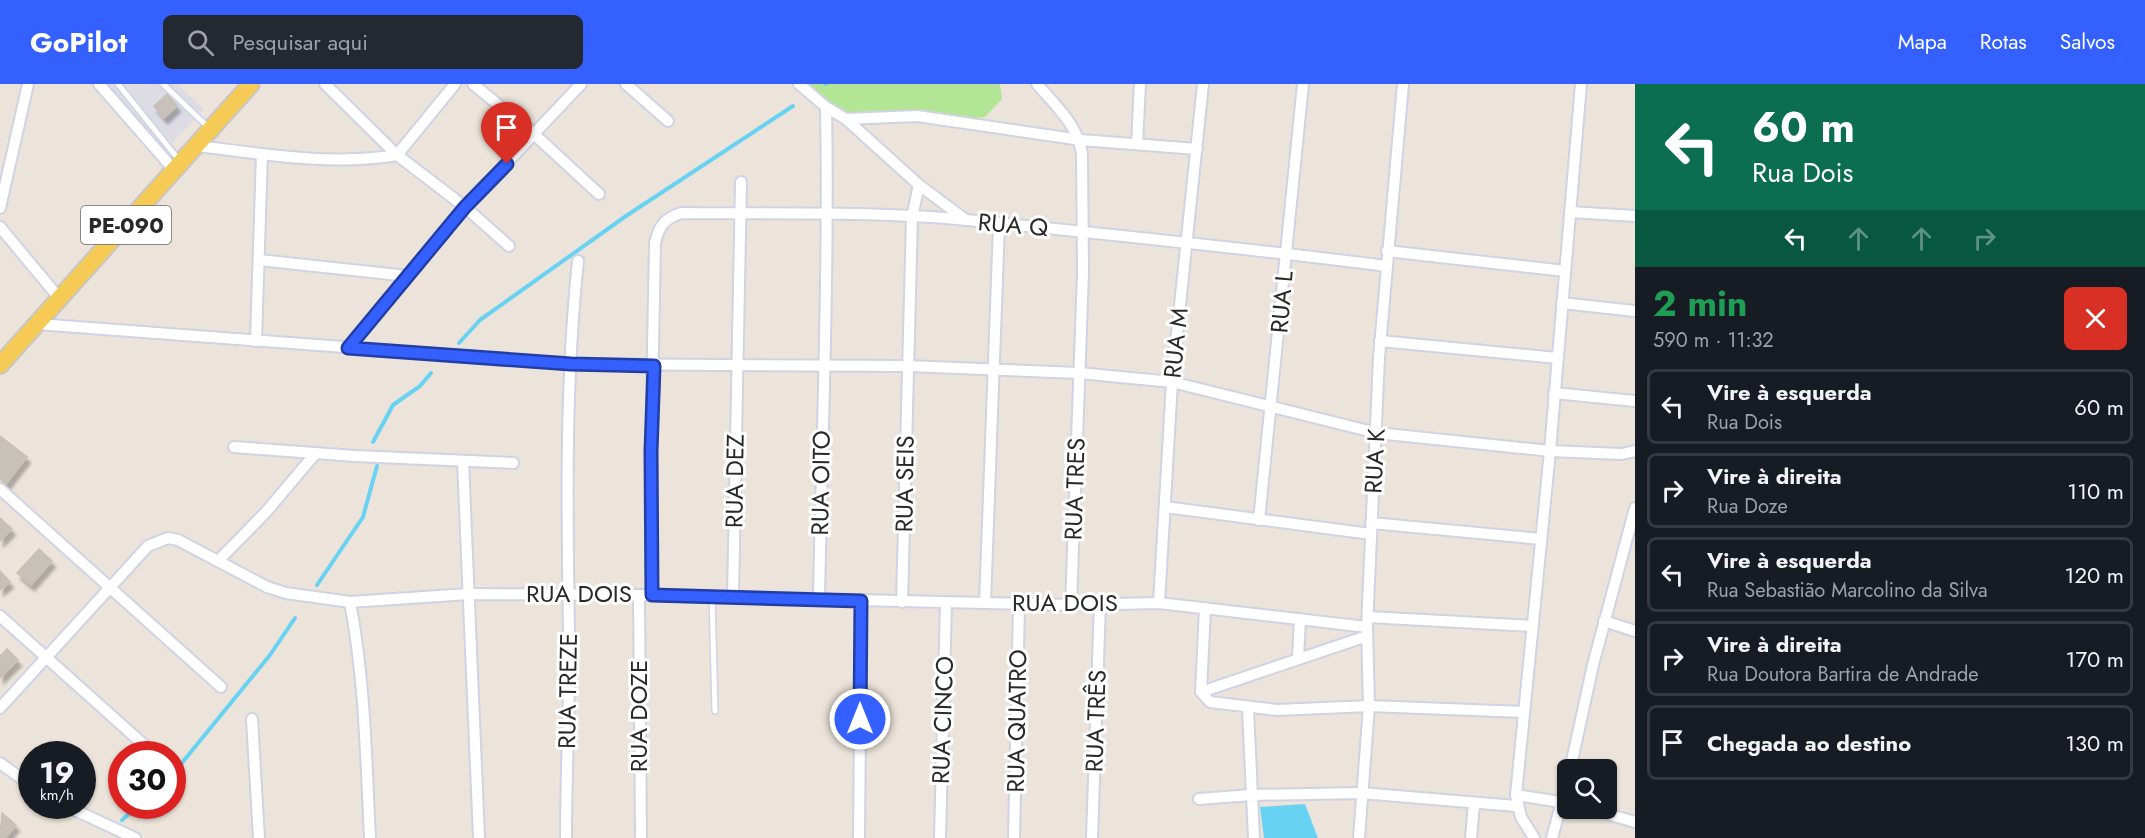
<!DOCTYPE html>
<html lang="pt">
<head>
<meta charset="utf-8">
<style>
	body { margin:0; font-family:Jost,sans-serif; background:#242831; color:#f1f3f6; height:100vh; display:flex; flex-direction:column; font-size:22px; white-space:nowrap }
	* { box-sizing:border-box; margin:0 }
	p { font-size:20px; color:#9ea1a6 }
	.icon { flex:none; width:33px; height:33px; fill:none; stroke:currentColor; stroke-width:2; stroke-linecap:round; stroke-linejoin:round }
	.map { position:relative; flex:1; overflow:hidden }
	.side { display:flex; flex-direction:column; background:#171b24; width:510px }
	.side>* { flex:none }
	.top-card { background:#0b6e4f; color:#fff; overflow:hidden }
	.buttons { position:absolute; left:1557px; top:675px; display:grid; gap:12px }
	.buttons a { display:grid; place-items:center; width:60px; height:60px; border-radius:9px; background:#171b24; box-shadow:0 2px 4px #0004; font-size:30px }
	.speed { position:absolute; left:18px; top:657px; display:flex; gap:12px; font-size:30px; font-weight:700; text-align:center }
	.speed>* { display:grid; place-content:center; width:78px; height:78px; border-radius:50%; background:#171b24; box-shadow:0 2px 4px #0004; line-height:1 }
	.speed small { font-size:15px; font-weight:400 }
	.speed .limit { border:9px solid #d22; background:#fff; color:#111 }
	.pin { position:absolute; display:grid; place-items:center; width:51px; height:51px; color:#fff; margin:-62px -26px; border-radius:50% 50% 50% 0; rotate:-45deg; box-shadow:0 0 6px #0007 }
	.pin .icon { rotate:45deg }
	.me { position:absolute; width:66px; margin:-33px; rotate:0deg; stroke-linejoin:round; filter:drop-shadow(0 0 4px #0008) }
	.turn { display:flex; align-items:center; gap:21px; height:126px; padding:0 18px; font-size:27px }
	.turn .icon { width:78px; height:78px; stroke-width:2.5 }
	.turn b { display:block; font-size:42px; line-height:51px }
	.lanes { display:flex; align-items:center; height:57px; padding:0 18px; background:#0003; justify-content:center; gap:30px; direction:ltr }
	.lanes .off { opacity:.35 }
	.round { display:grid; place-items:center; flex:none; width:63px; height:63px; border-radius:9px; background:#242831 }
	.overview { display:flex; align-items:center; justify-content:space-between; height:102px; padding:0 18px }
	h1 { font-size:36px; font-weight:700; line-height:45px; color:#1e9e55 }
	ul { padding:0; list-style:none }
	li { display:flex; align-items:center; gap:18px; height:75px; margin:0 12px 9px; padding:0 6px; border:3px solid #363941; border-radius:9px }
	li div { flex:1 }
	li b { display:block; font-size:22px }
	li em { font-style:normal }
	header { display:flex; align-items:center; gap:36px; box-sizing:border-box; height:84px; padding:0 30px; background:#3460ff; color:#fff }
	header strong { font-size:28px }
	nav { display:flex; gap:33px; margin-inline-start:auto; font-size:21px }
	.search { width:420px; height:54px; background:#242831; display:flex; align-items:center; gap:15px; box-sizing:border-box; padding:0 21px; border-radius:9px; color:#9ea1a6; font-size:22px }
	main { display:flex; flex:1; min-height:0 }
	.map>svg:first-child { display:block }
</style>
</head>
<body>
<header>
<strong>GoPilot</strong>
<div class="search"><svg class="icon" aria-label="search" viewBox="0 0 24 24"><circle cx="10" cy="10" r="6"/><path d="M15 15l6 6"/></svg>Pesquisar aqui</div>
<nav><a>Mapa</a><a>Rotas</a><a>Salvos</a></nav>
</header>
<main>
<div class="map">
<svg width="1635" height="754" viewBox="0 0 1635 754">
	<defs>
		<filter id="shadow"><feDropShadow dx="3.5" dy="6" stdDeviation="1.5" flood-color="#0004"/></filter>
	</defs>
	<rect width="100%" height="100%" fill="#ece4da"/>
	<!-- industrial -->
	<polygon fill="#dddbe4" points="104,0 177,0 204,25 163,69"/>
	<!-- green -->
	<path fill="#b2e594" d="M808,0H1000L1002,15L985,33C955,36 866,37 840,27C827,22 817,10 808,0Z"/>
	<!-- water -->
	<polygon fill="#68d2f3" points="1305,720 1318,754 1264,754 1260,723"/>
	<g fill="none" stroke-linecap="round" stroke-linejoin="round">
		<!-- stream -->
		<g stroke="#68d2f3" stroke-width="4">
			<polyline points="825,0 826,0"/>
			<polyline points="459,259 480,236 626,132 793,22"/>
			<polyline points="373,358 393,321 420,302 431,289"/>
			<polyline points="317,501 363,433 377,382"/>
			<polyline points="172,691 270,571 295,534"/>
			<polyline points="122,736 138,722"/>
		</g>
	</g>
	<!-- building -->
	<g fill="#c7c1ba" stroke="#c7c0b4" stroke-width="1.5" filter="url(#shadow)">
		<polygon points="167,10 177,22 164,34 154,22"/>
		<polygon points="0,352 27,373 6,400 0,395"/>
		<polygon points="0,434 12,445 0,457"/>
		<polygon points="39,465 52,477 31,501 17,489"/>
		<polygon points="0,487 10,498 0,506"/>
		<polygon points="7,565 18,576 0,594 0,572"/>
		<polygon points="2,729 16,741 5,754 0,754"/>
	</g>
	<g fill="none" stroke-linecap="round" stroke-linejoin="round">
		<!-- service casing -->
		<g stroke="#cfd3e3" stroke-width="8">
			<g id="service">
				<polyline points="118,0 179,76"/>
				<polyline points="163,0 208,43"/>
				<polyline points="712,512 715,627"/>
			</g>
		</g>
		<!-- minor casing -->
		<g stroke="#cfd3e3" stroke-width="14">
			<g id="minor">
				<polyline points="99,0 175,87"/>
				<polyline points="325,0 397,71 465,123 509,162"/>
				<polyline points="473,0 535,51 599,110"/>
				<polyline points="626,0 668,37"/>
				<polyline points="799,0 826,23 846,35 919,101 966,136"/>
				<path d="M1037,0C1055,21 1079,42 1082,71L1083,189L1071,521"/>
				<polyline points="846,35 917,32 1081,56 1197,65"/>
				<polyline points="1137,60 1140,0"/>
				<path d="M198,62C262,70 333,82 397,71L455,0"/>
				<polyline points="0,124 28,0"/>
				<polyline points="1570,128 1635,132"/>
				<polyline points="0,143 60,215"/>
				<polyline points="1387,167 1565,187"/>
				<polyline points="259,176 408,192"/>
				<polyline points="1562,219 1635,227"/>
				<polyline points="37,240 571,280 908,282 1079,289 1172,298 1377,349 1550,367 1622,370 1635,367"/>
				<polyline points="256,257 262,70"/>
				<polyline points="1380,257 1557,274"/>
				<polyline points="348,263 465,123 581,0"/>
				<polyline points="1554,309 1635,317"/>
				<polyline points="234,363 355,372 513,379"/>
				<polyline points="463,377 479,754"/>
				<polyline points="0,405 221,603"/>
				<polyline points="1165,423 1371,450"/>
				<polyline points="1259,436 1303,0"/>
				<polyline points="1371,439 1541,455"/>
				<polyline points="218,477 266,428 315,370"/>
				<polyline points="639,511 641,754"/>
				<path d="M652,511L651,367L655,159C659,142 664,135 681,129C776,130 872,127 967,136C1107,150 1246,164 1386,182"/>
				<polyline points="733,513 741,98"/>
				<path d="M819,515C822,351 829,187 826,23"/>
				<path d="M350,518C365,596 366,675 370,754"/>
				<polyline points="902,518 912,133 919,101"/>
				<polyline points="985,519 999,141"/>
				<polyline points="1159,519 1172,298 1203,0"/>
				<polyline points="1205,524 1201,608 1210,618 1277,626 1369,622 1524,628"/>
				<polyline points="0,532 153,669"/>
				<polyline points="1368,533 1533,542"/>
				<polyline points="1604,537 1635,547"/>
				<polyline points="1298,575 1300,535"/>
				<polyline points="1201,608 1367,552"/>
				<polyline points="0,624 148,462 168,454 178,456 267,503 286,509 350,518 468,510 639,511 1071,521 1159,519 1367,543"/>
				<polyline points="1248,625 1254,754"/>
				<polyline points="252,635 259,754"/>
				<polyline points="0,679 32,702"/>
				<polyline points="1570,686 1593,581 1635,424"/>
				<polyline points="1516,711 1567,719"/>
				<polyline points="1199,715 1251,711 1361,709 1516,722"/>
				<polyline points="66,722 135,754"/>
				<polyline points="1586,724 1635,738"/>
				<path d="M566,754C566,686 570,617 569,549C567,425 565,300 578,177"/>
				<polyline points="859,754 861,517"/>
				<polyline points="940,754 946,519"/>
				<polyline points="1014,754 1019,520"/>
				<polyline points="1092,754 1100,519"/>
				<polyline points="1359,754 1369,622 1367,543 1379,274 1403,0"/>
				<polyline points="1471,754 1474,720"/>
				<polyline points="1534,754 1521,733 1516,711 1550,367 1581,0"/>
				<polyline points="1552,754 1568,695"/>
			</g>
		</g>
		<!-- primary casing -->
		<g stroke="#c7c7c7" stroke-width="20">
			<polyline id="primary" points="0,281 251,0"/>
		</g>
		<!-- service -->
		<use href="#service" stroke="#fff" stroke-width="5"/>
		<!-- minor -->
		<use href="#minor" stroke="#fff" stroke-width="10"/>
		<!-- primary -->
		<use href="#primary" stroke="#f6cb55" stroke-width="16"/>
	</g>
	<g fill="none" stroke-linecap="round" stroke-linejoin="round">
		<!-- route casing -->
		<g stroke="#223ea6" stroke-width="15">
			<polyline id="route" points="507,80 465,123 348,264 571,280 654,282 651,367 652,511 861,517 860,635"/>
		</g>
		<!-- route -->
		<use href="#route" stroke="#3460ff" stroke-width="10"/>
	</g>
	<g text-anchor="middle" stroke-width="6" stroke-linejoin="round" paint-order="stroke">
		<!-- shield labels -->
		<rect fill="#fff" stroke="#696969" stroke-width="1.5" x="81" y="122" width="90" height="38" rx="4.5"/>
		<g font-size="22" font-weight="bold" fill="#292929">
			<text x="126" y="149">PE-090</text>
		</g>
		<!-- street labels -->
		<g font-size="24" fill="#292929" stroke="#fff">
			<text transform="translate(1013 141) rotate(5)" y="8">RUA Q</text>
			<text transform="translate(1282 218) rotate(-85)" y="8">RUA L</text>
			<text transform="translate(1176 259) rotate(-84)" y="8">RUA M</text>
			<text transform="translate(1375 377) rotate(-87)" y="8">RUA K</text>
			<text transform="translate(735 397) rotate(-89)" y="8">RUA DEZ</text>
			<text transform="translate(821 399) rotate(-89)" y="8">RUA OITO</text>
			<text transform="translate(905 400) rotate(-89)" y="8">RUA SEIS</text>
			<text transform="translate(1075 405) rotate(-88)" y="8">RUA TRES</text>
			<text x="579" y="518">RUA DOIS</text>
			<text x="1065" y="527">RUA DOIS</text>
			<text transform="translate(568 607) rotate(-89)" y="8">RUA TREZE</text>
			<text transform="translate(639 632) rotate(-90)" y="8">RUA DOZE</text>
			<text transform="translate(943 636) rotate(-88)" y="8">RUA CINCO</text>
			<text transform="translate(1017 637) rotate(-89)" y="8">RUA QUATRO</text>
			<text transform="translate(1096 637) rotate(-88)" y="8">RUA TRÊS</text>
		</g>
	</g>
</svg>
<div class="buttons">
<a><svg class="icon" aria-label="search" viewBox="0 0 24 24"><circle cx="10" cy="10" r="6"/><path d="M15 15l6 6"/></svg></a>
</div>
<div class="speed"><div>19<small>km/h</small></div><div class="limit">30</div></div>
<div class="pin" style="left:507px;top:80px;background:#d93025"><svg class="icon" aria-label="arrive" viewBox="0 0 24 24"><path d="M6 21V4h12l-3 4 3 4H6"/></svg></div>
<svg class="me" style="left:860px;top:635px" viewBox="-20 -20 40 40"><circle r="17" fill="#3460ff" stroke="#fff" stroke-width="3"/><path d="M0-11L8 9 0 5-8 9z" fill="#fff"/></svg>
</div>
<section class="side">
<div class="top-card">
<div class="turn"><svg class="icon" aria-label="left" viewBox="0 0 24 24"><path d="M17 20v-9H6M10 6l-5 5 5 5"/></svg><div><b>60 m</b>Rua Dois</div></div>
<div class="lanes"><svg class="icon" aria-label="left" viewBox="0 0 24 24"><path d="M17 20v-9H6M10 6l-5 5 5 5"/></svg><svg class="icon off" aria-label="ahead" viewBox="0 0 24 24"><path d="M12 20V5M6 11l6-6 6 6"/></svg><svg class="icon off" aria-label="ahead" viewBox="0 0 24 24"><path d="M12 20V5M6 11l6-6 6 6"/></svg><svg class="icon off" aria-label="right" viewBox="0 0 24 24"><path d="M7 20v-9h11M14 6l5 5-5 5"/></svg></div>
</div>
<div class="overview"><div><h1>2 min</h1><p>590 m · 11:32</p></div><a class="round" style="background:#d93025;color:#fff"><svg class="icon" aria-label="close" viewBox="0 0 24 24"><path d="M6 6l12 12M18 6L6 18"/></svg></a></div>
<ul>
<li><svg class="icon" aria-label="left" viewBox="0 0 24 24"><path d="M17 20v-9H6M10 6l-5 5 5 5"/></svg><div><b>Vire à esquerda</b><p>Rua Dois</p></div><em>60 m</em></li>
<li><svg class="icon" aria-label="right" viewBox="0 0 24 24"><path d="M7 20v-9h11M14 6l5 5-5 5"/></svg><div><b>Vire à direita</b><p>Rua Doze</p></div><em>110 m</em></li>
<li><svg class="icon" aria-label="left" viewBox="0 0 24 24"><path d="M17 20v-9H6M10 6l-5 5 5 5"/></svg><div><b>Vire à esquerda</b><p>Rua Sebastião Marcolino da Silva</p></div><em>120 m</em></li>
<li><svg class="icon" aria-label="right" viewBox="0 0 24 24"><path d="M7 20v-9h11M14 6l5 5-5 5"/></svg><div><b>Vire à direita</b><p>Rua Doutora Bartira de Andrade</p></div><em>170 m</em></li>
<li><svg class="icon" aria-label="arrive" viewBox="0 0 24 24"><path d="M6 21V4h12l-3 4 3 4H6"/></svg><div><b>Chegada ao destino</b></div><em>130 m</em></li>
</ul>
</section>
</main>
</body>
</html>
